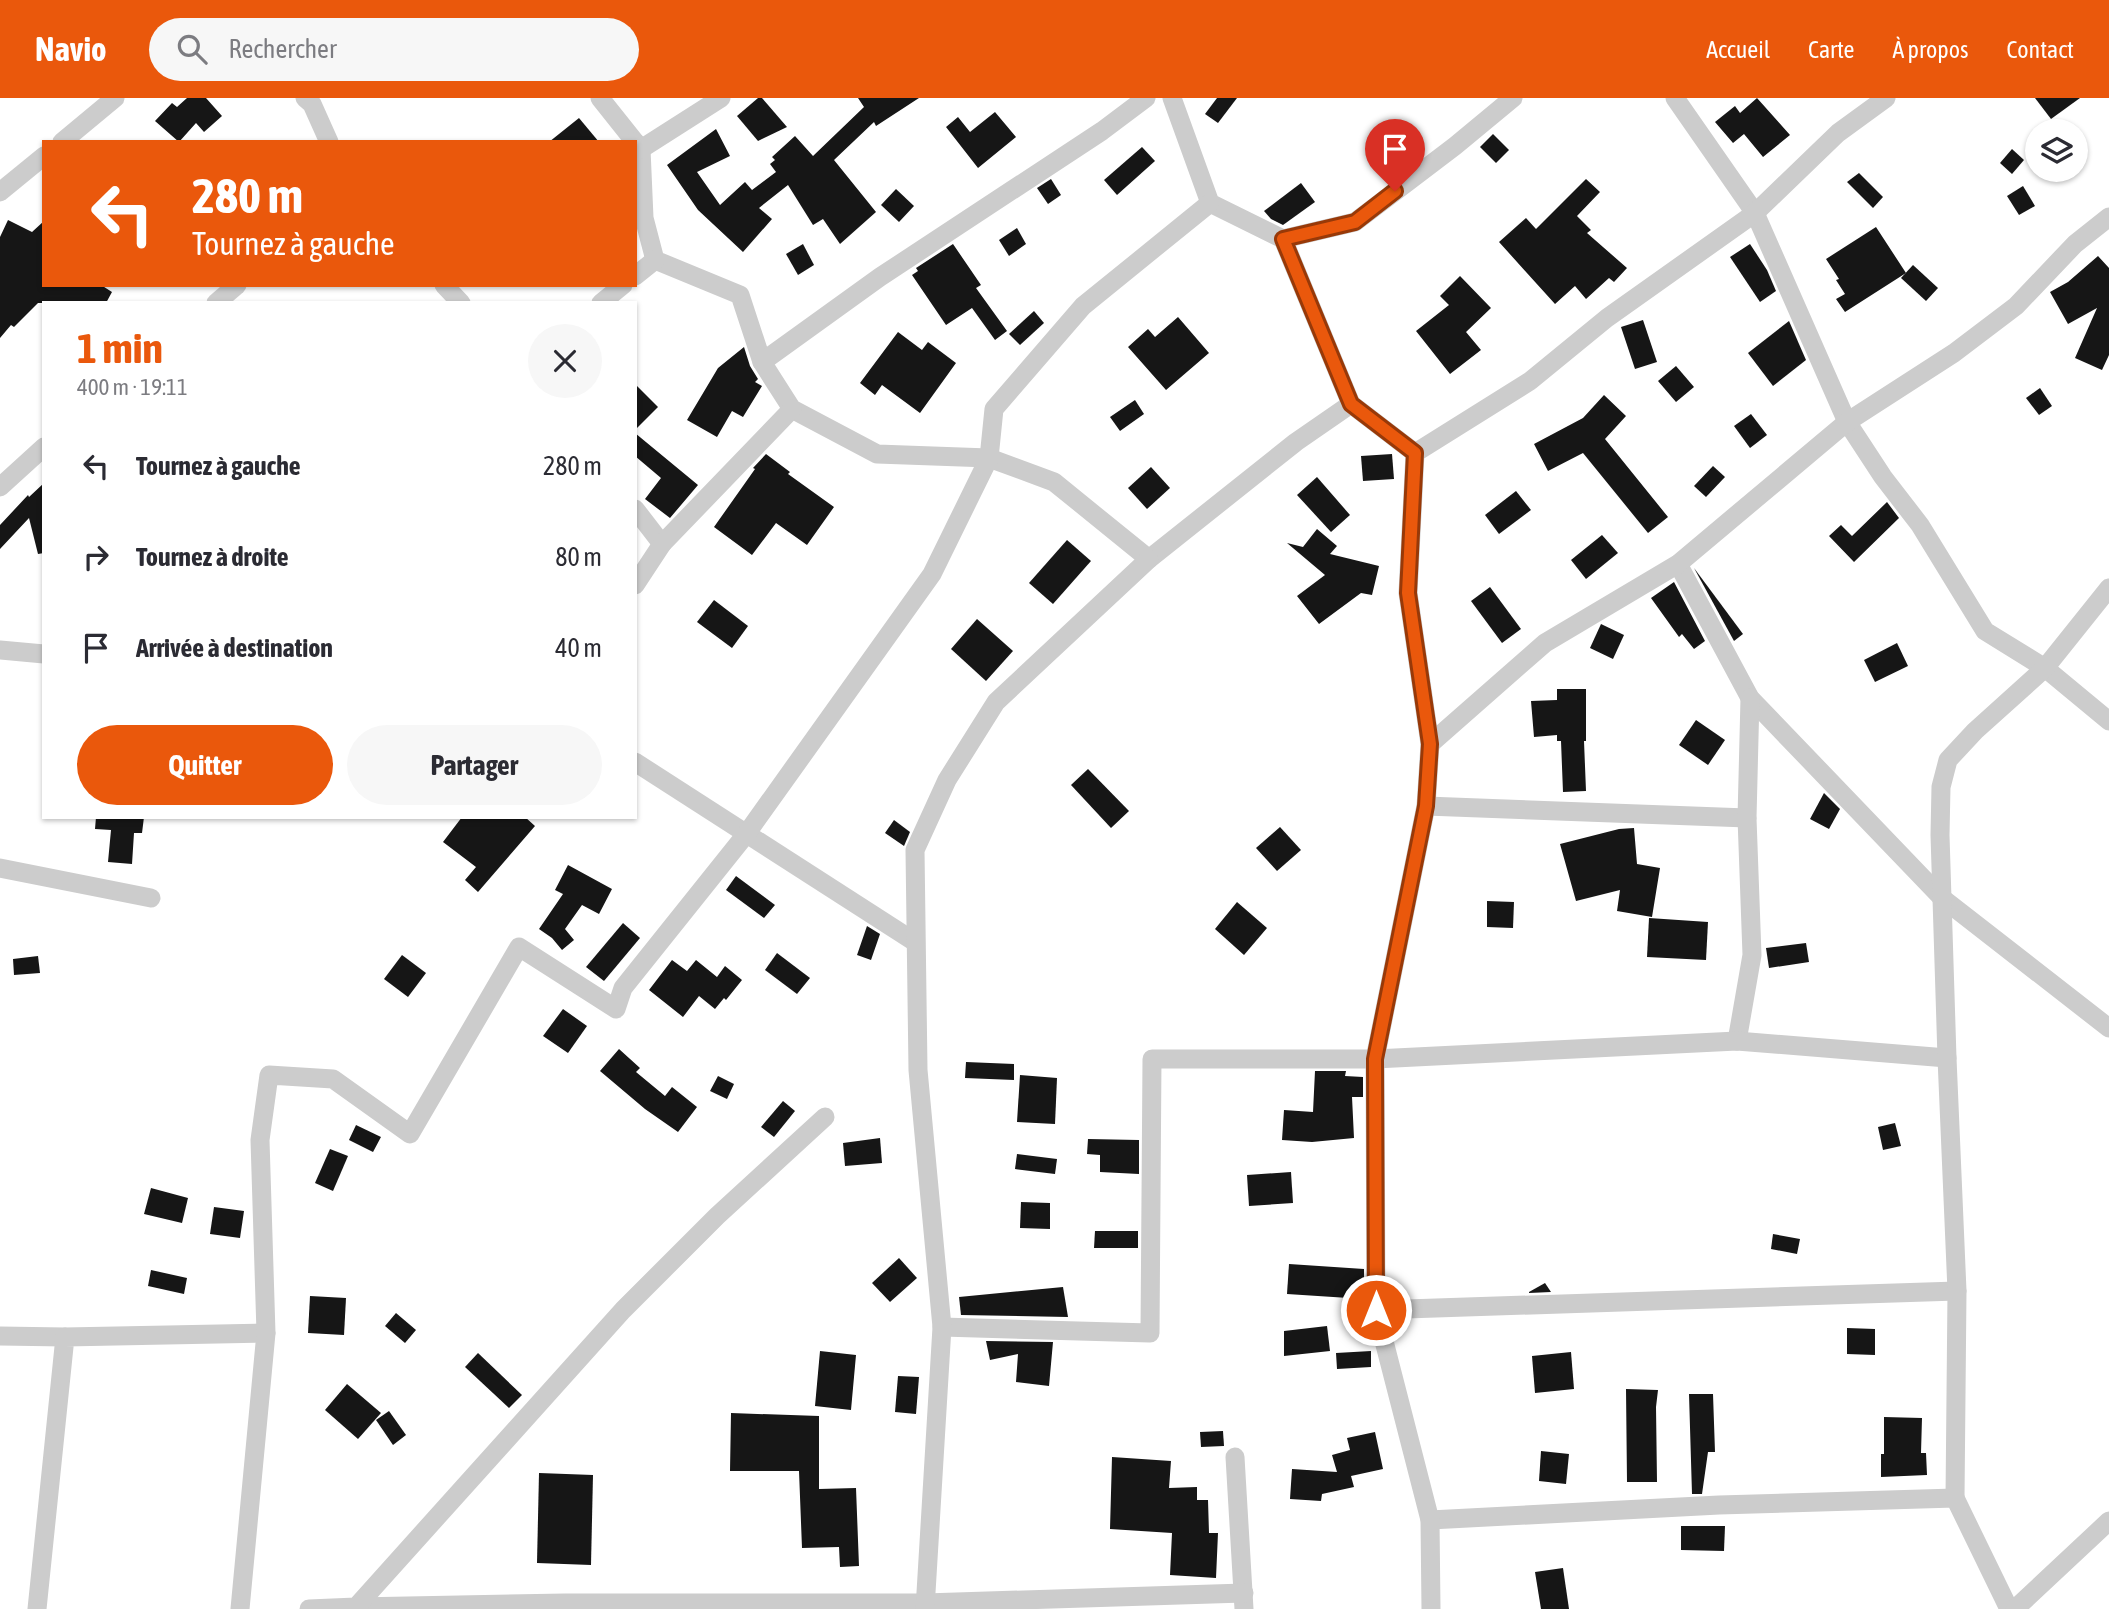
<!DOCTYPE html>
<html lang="fr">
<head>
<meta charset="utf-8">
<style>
	body { margin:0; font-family:"Asap Condensed",sans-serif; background:#f7f7f7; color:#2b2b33; height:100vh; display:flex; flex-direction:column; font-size:26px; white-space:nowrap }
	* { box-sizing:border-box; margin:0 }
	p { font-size:23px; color:#7c7c81 }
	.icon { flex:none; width:38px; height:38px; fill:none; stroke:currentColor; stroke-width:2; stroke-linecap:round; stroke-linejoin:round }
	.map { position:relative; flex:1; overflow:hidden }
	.panel { position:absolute; left:42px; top:203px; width:595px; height:518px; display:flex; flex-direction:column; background:#fff; border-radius:0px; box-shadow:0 2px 5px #0004 }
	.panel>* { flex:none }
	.top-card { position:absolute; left:42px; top:42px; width:595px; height:147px; border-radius:0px; box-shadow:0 2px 5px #0004; background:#ea580c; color:#fff; overflow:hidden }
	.controls { position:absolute; left:2025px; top:21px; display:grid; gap:14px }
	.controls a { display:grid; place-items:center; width:63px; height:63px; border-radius:50%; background:#fff; box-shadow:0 2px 5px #0004; font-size:35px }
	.pin { position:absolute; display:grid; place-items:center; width:60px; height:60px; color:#fff; margin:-72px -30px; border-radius:50% 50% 50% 0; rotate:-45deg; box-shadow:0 0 7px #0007 }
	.pin .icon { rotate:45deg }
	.me { position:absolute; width:77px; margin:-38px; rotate:0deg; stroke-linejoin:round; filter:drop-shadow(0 0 5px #0008) }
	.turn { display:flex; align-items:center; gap:24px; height:147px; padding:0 35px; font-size:32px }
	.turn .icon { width:91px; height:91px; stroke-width:2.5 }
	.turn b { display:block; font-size:49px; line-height:60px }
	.round { display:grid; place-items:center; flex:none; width:74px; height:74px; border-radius:37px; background:#f7f7f7 }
	.head { display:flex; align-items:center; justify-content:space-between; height:119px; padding:0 35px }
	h1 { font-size:42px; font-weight:700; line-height:52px; color:#ea580c }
	.button { display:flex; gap:14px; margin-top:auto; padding:14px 35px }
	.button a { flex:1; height:80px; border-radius:42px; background:#ea580c; color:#fff; font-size:28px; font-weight:700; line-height:80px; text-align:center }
	.button a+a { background:#f7f7f7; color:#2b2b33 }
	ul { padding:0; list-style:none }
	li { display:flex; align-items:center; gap:21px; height:91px; padding:0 35px }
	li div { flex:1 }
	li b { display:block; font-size:26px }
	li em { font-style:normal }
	header { display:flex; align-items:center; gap:42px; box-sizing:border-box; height:98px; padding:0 35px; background:#ea580c; color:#fff }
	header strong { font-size:33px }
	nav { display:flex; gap:38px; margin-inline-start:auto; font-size:24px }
	.search { width:490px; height:63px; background:#f7f7f7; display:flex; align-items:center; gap:18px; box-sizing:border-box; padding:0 24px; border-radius:38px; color:#7c7c81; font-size:26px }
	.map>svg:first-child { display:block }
</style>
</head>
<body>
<header>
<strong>Navio</strong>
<div class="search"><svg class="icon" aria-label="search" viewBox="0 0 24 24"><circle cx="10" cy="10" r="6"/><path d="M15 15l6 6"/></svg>Rechercher</div>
<nav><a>Accueil</a><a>Carte</a><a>À propos</a><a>Contact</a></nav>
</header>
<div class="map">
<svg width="2109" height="1511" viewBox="0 0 2109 1511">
	<rect width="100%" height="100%" fill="#fff"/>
	<!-- building -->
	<g fill="#161616">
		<polygon points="187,0 206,0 222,18 204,34 196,25 179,44 155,23 172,5 177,9"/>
		<polygon points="758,0 762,0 787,29 758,43 737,18"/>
		<polygon points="858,0 919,0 876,28 874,24 834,62 876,114 840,146 823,121 813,127 788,87 759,110 772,121 743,154 698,112 667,67 716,31 730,58 697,74 720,107 745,84 752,92 776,74 770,66 775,62 772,59 795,38 813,58 864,9"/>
		<polygon points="1217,0 1237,0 1218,25 1205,16"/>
		<polygon points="1757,0 1790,37 1763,59 1744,36 1733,45 1715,24 1735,8 1740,15"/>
		<polygon points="2035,0 2080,0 2051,21"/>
		<polygon points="995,14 1016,39 978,70 946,29 958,19 970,34"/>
		<polygon points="579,20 599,44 549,44"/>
		<polygon points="1493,36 1509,52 1496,65 1480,49"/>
		<polygon points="1142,49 1155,63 1117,97 1104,82"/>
		<polygon points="2012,51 2024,62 2012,76 2000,65"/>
		<polygon points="1859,75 1883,99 1873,110 1847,84"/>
		<polygon points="1051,81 1061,97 1048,106 1037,90"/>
		<polygon points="1586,81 1600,94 1577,118 1591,132 1587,135 1627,170 1614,184 1609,180 1586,201 1575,188 1555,206 1499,144 1526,120 1536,131"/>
		<polygon points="1301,85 1315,104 1283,127 1271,121 1264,113"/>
		<polygon points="2023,88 2035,108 2019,117 2007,98"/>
		<polygon points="896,91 914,108 899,124 881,107"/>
		<polygon points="8,122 32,134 44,123 44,187 101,187 112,194 106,205 38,205 14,229 11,227 0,240 0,139"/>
		<polygon points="1876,129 1906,175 1845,214 1836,201 1845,196 1836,182 1839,181 1826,161"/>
		<polygon points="1017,130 1026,146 1009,158 999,142"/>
		<polygon points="803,146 814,167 798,177 786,156"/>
		<polygon points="953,146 981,187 976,190 1007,233 995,242 972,210 946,227 912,177 918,173 916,170"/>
		<polygon points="1750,146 1767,172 1776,193 1760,204 1730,159"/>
		<polygon points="2098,158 2109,170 2109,257 2102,272 2075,260 2097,210 2068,226 2050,194 2068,184"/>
		<polygon points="1913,167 1938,190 1926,203 1901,180"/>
		<polygon points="1460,178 1491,210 1466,234 1481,252 1450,276 1416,233 1449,207 1440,198"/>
		<polygon points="1034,213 1044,225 1020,247 1009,236"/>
		<polygon points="1178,219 1209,255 1166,292 1128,249 1148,231 1155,239"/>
		<polygon points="1643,222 1657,264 1635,271 1621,229"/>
		<polygon points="1789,223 1806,262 1773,288 1748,255"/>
		<polygon points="898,234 922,252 928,244 956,265 920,315 882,287 875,297 860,285"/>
		<polygon points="744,249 750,268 758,281 755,284 762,288 743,319 732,313 717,339 687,322 718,270"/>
		<polygon points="1676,268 1694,289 1676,304 1658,283"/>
		<polygon points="635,286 658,309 635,332"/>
		<polygon points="2040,290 2052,308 2039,317 2026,300"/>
		<polygon points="1604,297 1626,318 1605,341 1668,419 1648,435 1583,355 1548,373 1534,346 1583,320"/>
		<polygon points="1135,302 1144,316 1120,333 1110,319"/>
		<polygon points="1751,316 1767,337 1750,350 1734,328"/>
		<polygon points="635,335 698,387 670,420 645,401 661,380 635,358"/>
		<polygon points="766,356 790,374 788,376 834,409 807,447 776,425 752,457 714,429 755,371 753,370"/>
		<polygon points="1392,356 1394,381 1363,383 1361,358"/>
		<polygon points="1713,368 1725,379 1706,399 1694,388"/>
		<polygon points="1151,369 1170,390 1147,411 1128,390"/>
		<polygon points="1317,379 1350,417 1331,434 1297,397"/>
		<polygon points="44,385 44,455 38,456 29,420 0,451 0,427 28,397 29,399"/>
		<polygon points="1516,393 1531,412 1499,436 1485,417"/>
		<polygon points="1887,404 1899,420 1854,464 1829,438 1841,427 1852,438"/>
		<polygon points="1317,431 1337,448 1330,456 1379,468 1372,497 1361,495 1319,526 1297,498 1325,477 1287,445 1303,449"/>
		<polygon points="1602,437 1618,455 1586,481 1571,462"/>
		<polygon points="1067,442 1091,463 1053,506 1029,485"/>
		<polygon points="1694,470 1743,536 1734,543"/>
		<polygon points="1674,484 1705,543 1694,551 1682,536 1679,539 1651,500"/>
		<polygon points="1490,489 1521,531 1502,545 1471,503"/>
		<polygon points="714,502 748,528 732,550 697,524"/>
		<polygon points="977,521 1013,553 986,583 951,551"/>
		<polygon points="1601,526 1624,537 1613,561 1590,550"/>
		<polygon points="1897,545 1908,568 1875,584 1864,562"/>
		<polygon points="1557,591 1586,591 1586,643 1584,643 1586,693 1563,694 1561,643 1557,643 1557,637 1534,639 1531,603 1557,602"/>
		<polygon points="1696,622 1725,642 1708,667 1679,647"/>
		<polygon points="1088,671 1129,713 1111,730 1071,687"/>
		<polygon points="1824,695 1840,711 1829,731 1810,721"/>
		<polygon points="96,719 144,719 142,735 134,735 132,766 108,764 111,732 95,731"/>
		<polygon points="462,719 525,719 535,728 478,794 465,782 476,769 443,744"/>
		<polygon points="894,722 910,734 904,748 885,735"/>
		<polygon points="1280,729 1301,752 1277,773 1256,750"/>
		<polygon points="1634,730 1637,766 1660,770 1652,819 1617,813 1620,792 1576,803 1560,746 1619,731"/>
		<polygon points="568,767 612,791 599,816 582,807 565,831 574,842 562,852 552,840 539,831 563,796 555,792"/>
		<polygon points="736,778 775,807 764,820 726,792"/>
		<polygon points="1487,803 1514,804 1513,830 1487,829"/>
		<polygon points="1237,804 1267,830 1244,857 1215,831"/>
		<polygon points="1649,820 1708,824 1706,862 1647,859"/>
		<polygon points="623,825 640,840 604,883 586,869"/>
		<polygon points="867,828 880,836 871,862 857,857"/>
		<polygon points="1806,845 1809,864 1769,870 1766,850"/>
		<polygon points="777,855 810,880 797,896 765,872"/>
		<polygon points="402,857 426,875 408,899 384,881"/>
		<polygon points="38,858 40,875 14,877 13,861"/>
		<polygon points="672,862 687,873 696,862 717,879 725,868 742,882 726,902 724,900 715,911 699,898 683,919 649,892"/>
		<polygon points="563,911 587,928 568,955 543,938"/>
		<polygon points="619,951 640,970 636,974 665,998 672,989 697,1009 678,1034 645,1011 600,973"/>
		<polygon points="966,964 1014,966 1014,982 965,980"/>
		<polygon points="1315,973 1346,973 1345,978 1363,979 1363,999 1352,999 1354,1040 1312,1044 1282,1042 1284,1012 1313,1014"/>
		<polygon points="1020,977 1057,980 1055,1026 1017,1024"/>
		<polygon points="718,978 734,986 727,1001 710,993"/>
		<polygon points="783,1003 795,1013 774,1039 761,1029"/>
		<polygon points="1895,1025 1901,1048 1883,1052 1878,1029"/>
		<polygon points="356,1027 381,1039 373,1054 349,1042"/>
		<polygon points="880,1040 882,1065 845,1068 843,1045"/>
		<polygon points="1088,1041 1139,1042 1139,1076 1100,1074 1100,1057 1087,1056"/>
		<polygon points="330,1051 348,1058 333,1093 315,1085"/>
		<polygon points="1017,1056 1057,1061 1055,1076 1015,1071"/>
		<polygon points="1291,1074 1293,1105 1249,1108 1247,1077"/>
		<polygon points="151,1090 188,1100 182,1125 144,1116"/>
		<polygon points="1021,1104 1050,1105 1050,1131 1020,1130"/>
		<polygon points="214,1109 244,1113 240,1140 210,1136"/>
		<polygon points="1095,1133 1138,1133 1138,1150 1094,1150"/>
		<polygon points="1773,1136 1800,1141 1797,1156 1771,1151"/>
		<polygon points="899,1160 917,1180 890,1204 872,1185"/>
		<polygon points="1289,1166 1364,1171 1364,1201 1287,1196"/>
		<polygon points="151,1172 187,1180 184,1196 148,1188"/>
		<polygon points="1545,1185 1551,1194 1529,1195 1529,1194"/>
		<polygon points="1063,1189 1068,1219 961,1217 959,1199"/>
		<polygon points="310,1198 346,1200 344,1237 308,1235"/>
		<polygon points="396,1215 416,1232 405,1245 385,1228"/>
		<polygon points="1327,1228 1330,1253 1284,1258 1284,1233"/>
		<polygon points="1847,1230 1875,1231 1875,1257 1847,1256"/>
		<polygon points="986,1243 1053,1244 1049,1288 1016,1284 1018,1256 990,1262"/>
		<polygon points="820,1253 856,1257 851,1312 815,1308"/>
		<polygon points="1371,1253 1371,1269 1337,1271 1336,1255"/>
		<polygon points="1571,1254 1574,1291 1535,1295 1532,1258"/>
		<polygon points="478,1255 522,1297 509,1310 465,1269"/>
		<polygon points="898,1278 919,1279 916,1316 895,1314"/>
		<polygon points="347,1286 381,1315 358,1341 325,1312"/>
		<polygon points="1626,1291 1658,1292 1656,1309 1657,1384 1627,1384"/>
		<polygon points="1689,1296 1713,1296 1715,1354 1708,1354 1702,1396 1692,1396"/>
		<polygon points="389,1313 406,1337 393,1347 376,1322"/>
		<polygon points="731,1315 819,1318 819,1391 856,1390 859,1468 840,1469 839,1449 802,1450 799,1373 730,1373"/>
		<polygon points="1884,1319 1922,1320 1921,1355 1926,1355 1927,1377 1881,1379 1881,1356 1884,1356"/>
		<polygon points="1223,1333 1224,1348 1201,1349 1200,1334"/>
		<polygon points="1375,1334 1383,1371 1351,1378 1354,1389 1322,1396 1321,1403 1290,1401 1292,1371 1337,1374 1332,1357 1350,1352 1347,1340"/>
		<polygon points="1541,1353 1569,1356 1566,1386 1539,1383"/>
		<polygon points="1112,1359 1171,1363 1169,1390 1197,1389 1197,1402 1208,1402 1209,1435 1218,1435 1216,1480 1170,1477 1172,1435 1110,1431"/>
		<polygon points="539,1375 593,1377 591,1467 537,1465"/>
		<polygon points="1681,1428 1725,1428 1724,1453 1681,1452"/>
		<polygon points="1563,1470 1569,1511 1541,1511 1535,1474"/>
	</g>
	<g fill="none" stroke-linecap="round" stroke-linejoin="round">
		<!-- minor -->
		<g stroke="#ccc" stroke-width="19">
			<polyline points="305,0 312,6 329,44"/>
			<polyline points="600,0 635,44"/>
			<polyline points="1172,0 1210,105 1283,141 1355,124 1455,48 1513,0"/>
			<polyline points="1675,0 1755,115 1847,324 1883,379 1920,427 1985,533 2045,570 2109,623"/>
			<polyline points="62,44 115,0"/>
			<polyline points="635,44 641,51 644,120 655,162 740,197 762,264 792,311 877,356 989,360 1054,384 1149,461 1296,344 1351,306 1415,355"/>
			<polyline points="641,51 721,0"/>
			<polyline points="0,94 44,58"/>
			<polyline points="1283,141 1351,306"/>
			<polyline points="635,178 655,162"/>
			<polyline points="444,187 461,205"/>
			<polyline points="216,205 237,187"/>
			<polyline points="601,205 623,187"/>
			<polyline points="762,264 880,179 1102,33 1146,0"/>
			<polyline points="0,389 44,349"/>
			<polyline points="635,411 662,446"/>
			<polyline points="1678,466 1750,600 1942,800 2109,930"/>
			<polyline points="635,487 662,446 792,311"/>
			<polyline points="0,552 44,556"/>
			<polyline points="1430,646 1545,545 1678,466 1847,324 1954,255 2016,208 2075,146 2109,119"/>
			<polyline points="635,664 915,844"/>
			<polyline points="1426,708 1747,720"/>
			<polyline points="0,770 151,800"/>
			<polyline points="1737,943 1752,857 1747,720 1750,600"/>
			<polyline points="1376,1212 1957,1193"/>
			<polyline points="942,1229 1150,1235 1152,961 1375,961 1737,943 1947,960"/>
			<polyline points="0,1238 65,1239"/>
			<polyline points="1235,1359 1244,1511"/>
			<polyline points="1955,1400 1957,1193 1947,960 1940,737 1941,689 1948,662 1975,633 2045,570 2109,490"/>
			<polyline points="1430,1422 1719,1407 1955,1400 2009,1511"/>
			<polyline points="356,1509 565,1505 925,1505 1244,1495"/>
			<polyline points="37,1511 65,1239 266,1235"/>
			<polyline points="240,1511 266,1235 260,1042 269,977 333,981 410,1036 519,849 616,911 623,890 747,735 932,476 989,360 994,311 1083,208 1210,105"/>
			<polyline points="309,1511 356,1509 623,1212 717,1118 825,1019"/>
			<polyline points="925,1511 942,1229 918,972 915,752 947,682 996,604 1149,461"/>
			<polyline points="1431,1511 1430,1422 1376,1212 1375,961 1426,708 1430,646 1408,495 1415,355 1530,283 1607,220 1755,115 1838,35 1886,0"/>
			<polyline points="2015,1511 2109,1423"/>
		</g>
	</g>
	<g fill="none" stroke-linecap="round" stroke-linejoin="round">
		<!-- route casing -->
		<g stroke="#983908" stroke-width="18">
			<polyline id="route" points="1376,1212 1375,961 1426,708 1430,646 1408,495 1415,355 1351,306 1283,141 1355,124 1395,93"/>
		</g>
		<!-- route -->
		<use href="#route" stroke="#ea580c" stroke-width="12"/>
	</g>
</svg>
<div class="controls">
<a><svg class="icon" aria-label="layers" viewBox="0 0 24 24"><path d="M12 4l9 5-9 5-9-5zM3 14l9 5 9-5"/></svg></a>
</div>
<div class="pin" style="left:1395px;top:93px;background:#d93025"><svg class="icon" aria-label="arrive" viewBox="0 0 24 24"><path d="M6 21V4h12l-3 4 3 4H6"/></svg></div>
<svg class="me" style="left:1376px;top:1212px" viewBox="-20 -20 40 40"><circle r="17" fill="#ea580c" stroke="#fff" stroke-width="3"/><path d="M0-11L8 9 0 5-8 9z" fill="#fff"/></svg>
<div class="top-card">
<div class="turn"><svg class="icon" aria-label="left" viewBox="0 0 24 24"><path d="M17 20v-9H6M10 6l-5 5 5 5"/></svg><div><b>280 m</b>Tournez à gauche</div></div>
</div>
<section class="panel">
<div class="head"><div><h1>1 min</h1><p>400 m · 19:11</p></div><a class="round"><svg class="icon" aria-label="close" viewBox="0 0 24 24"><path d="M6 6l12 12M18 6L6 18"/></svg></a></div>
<ul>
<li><svg class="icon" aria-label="left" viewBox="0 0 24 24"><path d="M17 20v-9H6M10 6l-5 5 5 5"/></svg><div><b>Tournez à gauche</b></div><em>280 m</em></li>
<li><svg class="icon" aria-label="right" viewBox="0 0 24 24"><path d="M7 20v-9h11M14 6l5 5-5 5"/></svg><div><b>Tournez à droite</b></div><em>80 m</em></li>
<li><svg class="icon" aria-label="arrive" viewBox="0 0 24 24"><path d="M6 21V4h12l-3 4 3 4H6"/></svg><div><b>Arrivée à destination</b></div><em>40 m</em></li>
</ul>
<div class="button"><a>Quitter</a><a>Partager</a></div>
</section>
</div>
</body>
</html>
